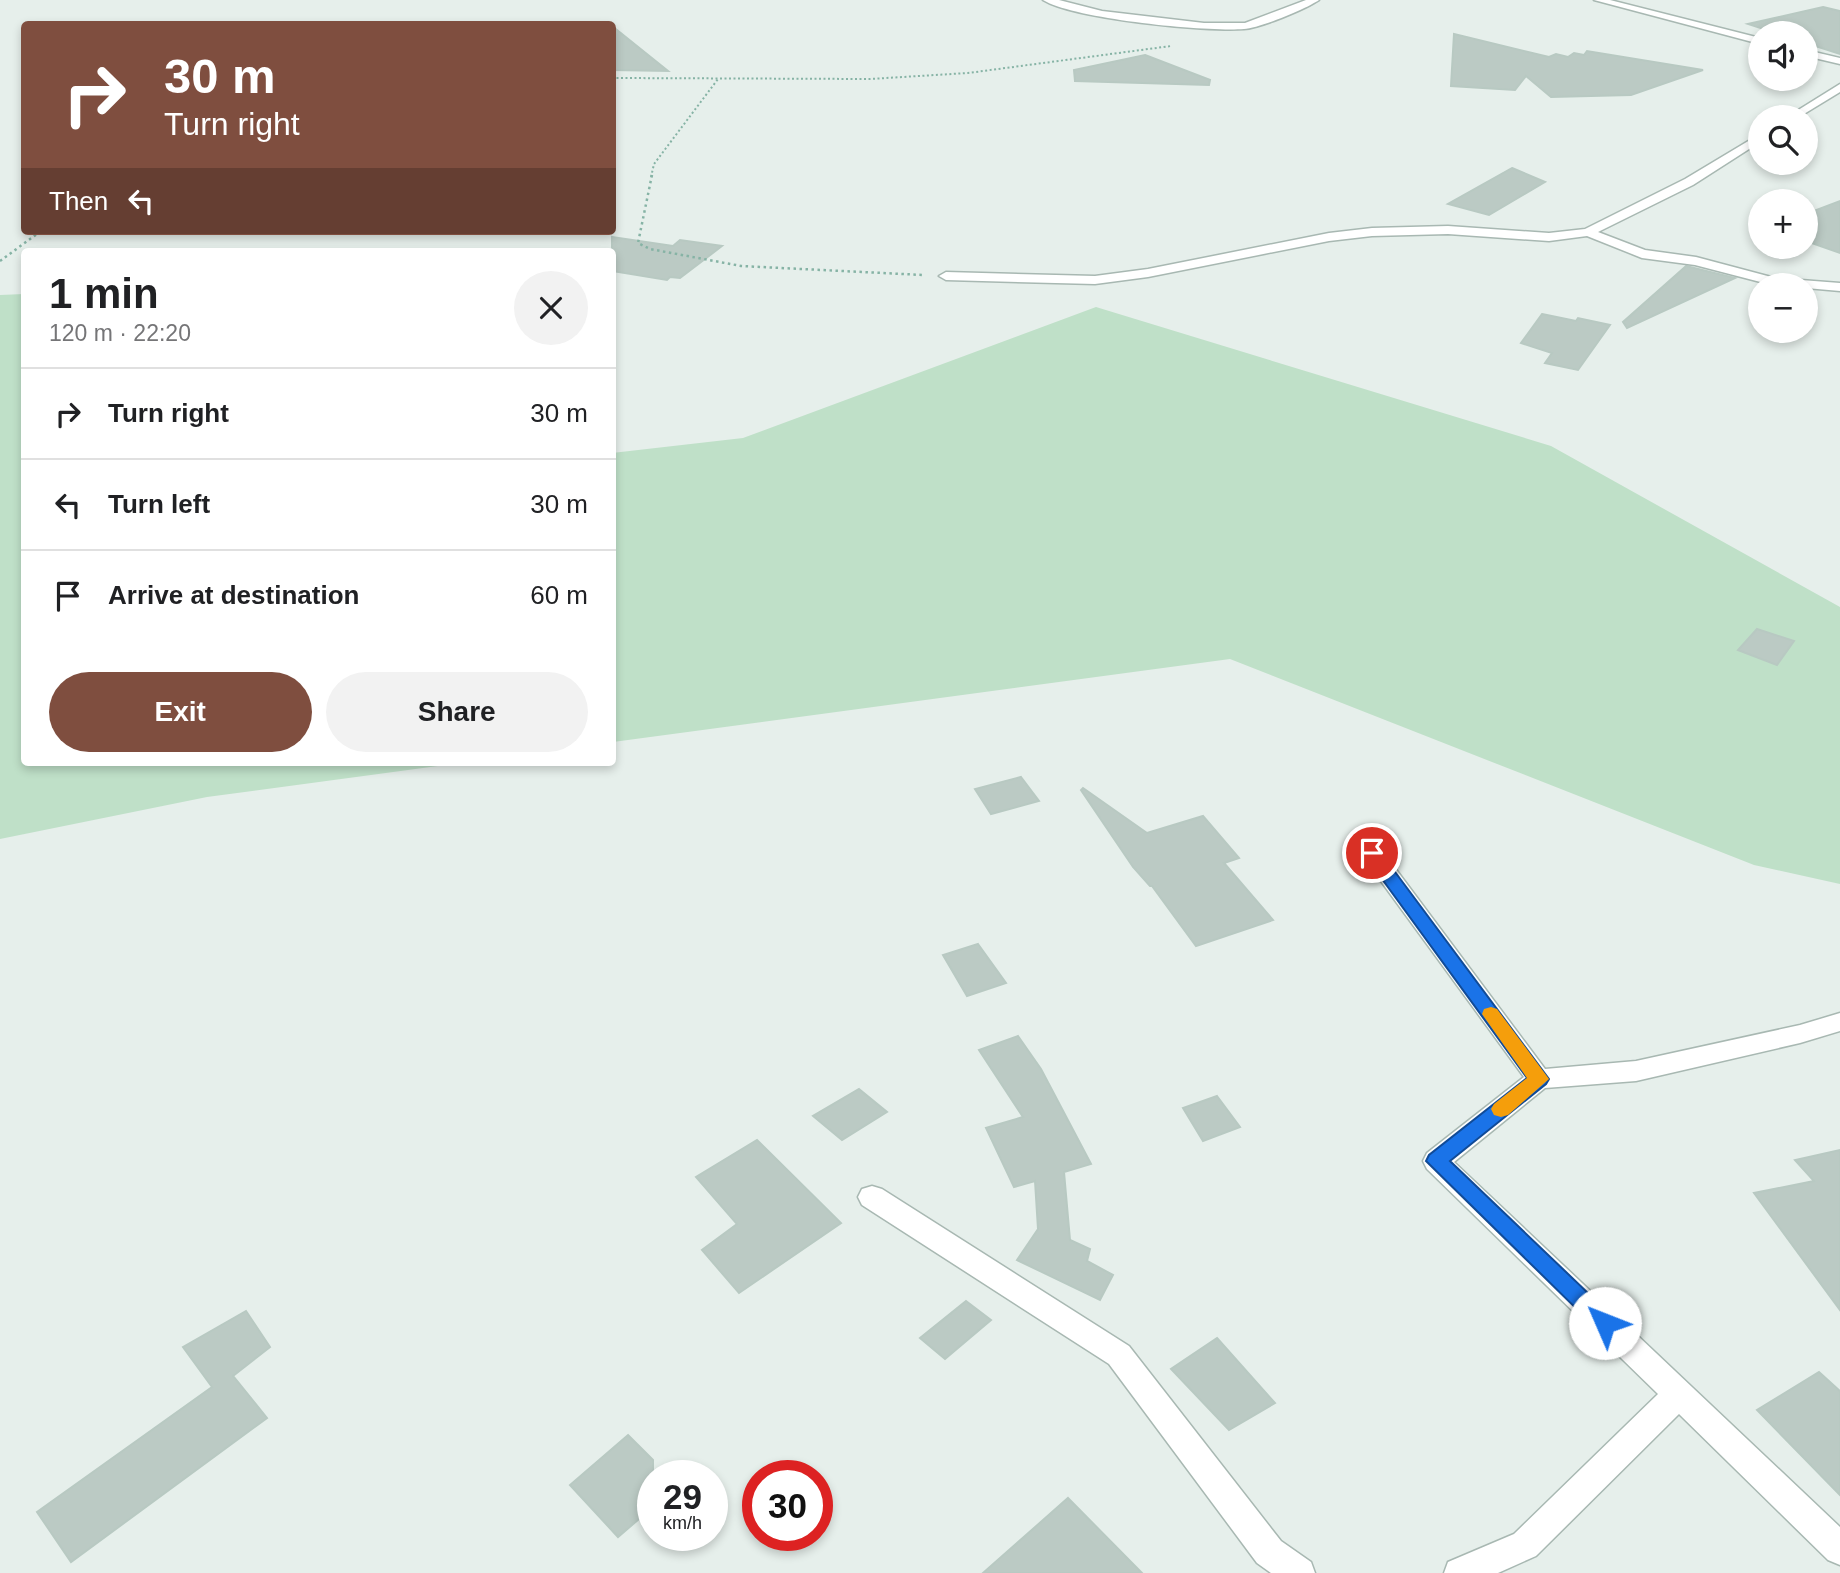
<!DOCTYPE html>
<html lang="en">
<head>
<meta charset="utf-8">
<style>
	body { margin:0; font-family:Helvetica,sans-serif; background:#f2f2f2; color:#202124; height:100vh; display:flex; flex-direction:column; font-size:26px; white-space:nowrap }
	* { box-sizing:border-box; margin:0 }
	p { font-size:23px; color:#757577 }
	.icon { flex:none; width:38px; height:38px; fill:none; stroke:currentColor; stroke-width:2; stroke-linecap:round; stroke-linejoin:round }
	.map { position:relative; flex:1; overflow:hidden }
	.details { position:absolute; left:21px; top:248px; width:595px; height:518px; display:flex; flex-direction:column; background:#fff; border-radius:7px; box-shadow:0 4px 10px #0003 }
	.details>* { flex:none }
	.hud { position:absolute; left:21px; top:21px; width:595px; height:214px; border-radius:7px; box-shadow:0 4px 10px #0003; background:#7f4e3f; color:#fff; overflow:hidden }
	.fabs { position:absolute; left:1748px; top:21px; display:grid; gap:14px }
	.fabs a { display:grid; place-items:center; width:70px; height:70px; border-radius:50%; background:#fff; box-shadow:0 4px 10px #0003; font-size:35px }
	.speed { position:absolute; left:637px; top:1460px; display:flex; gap:14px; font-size:35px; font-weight:700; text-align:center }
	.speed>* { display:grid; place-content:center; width:91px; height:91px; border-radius:50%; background:#fff; box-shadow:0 4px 10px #0003; line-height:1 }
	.speed small { font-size:18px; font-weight:400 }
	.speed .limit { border:10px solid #d22; background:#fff; color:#111 }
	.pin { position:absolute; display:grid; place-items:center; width:60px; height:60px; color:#fff; margin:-30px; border:4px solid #fff; border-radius:50%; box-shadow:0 2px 7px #0007 }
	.me { position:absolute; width:77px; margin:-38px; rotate:314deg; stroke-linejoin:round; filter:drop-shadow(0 0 5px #0008) }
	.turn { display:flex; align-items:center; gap:24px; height:147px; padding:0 28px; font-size:32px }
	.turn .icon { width:91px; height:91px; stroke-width:2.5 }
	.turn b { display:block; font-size:49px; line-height:60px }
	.then { display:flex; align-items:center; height:66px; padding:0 28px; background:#0003; gap:14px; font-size:26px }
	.round { display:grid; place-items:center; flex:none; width:74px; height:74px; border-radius:37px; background:#f2f2f2 }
	.summary { display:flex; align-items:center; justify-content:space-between; height:119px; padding:0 28px }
	h1 { font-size:42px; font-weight:700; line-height:52px }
	.button { display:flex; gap:14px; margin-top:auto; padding:14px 28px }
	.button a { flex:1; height:80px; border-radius:42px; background:#7f4e3f; color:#fff; font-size:28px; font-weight:700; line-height:80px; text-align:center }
	.button a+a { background:#f2f2f2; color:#202124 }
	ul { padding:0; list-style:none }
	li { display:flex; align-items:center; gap:21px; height:91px; padding:0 28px; border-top:2px solid #e0e0e0 }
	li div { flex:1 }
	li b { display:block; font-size:26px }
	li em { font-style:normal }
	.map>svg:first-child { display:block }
</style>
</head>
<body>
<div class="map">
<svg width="1840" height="1573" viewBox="0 0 1840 1573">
	<rect width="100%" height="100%" fill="#e6efeb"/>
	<!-- green -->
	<g fill="#bfe0c8">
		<polygon points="24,294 24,763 460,763 207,797 0,839 0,295"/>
		<polygon points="1096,307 1551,446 1840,607 1840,884 1754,865 1230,659 613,742 612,453 743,438"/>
	</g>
	<!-- building -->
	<g fill="#bbcac4" stroke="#b8c9c2" stroke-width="2">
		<polygon points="1823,7 1840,11 1840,54 1806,43 1806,33 1776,33 1748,24"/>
		<polygon points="612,26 668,71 612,70"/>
		<polygon points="1454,34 1549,57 1556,54 1568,57 1574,53 1584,55 1587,51 1703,70 1631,95 1551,97 1526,76 1515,90 1451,86"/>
		<polygon points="1145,55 1210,80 1209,85 1075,81 1074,70"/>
		<polygon points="1512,168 1545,182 1489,215 1448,204"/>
		<polygon points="1840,201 1840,253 1806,241 1806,214"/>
		<polygon points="612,237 673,246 680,240 722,246 680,278 670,277 667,280 612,271"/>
		<polygon points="1686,266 1735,278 1627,328 1623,322"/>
		<polygon points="1542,314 1576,321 1578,318 1610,325 1578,370 1545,363 1552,353 1521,343"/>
		<polygon points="1757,629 1794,641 1777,665 1738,650"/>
		<polygon points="1021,777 1039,801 991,814 975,789"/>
		<polygon points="1083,788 1147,833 1203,816 1239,858 1224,863 1273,920 1196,946 1152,886 1150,886 1133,867 1081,790"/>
		<polygon points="978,944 1006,983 967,996 943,955"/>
		<polygon points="1018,1036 1041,1069 1091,1164 1064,1172 1070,1240 1090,1249 1087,1261 1113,1275 1100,1300 1017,1260 1038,1229 1035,1181 1014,1187 986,1128 1023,1117 979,1050"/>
		<polygon points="859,1089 887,1112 842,1140 813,1116"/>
		<polygon points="1217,1096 1240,1127 1203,1141 1183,1108"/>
		<polygon points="757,1140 841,1223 739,1293 702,1250 737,1224 696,1177"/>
		<polygon points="1840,1150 1840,1310 1754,1193 1814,1181 1795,1160"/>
		<polygon points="966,1301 991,1320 945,1359 920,1338"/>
		<polygon points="246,1311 270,1347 233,1376 267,1418 71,1562 37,1512 212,1387 183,1347"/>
		<polygon points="1217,1338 1275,1403 1229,1430 1171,1369"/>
		<polygon points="1819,1372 1840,1391 1840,1495 1757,1410"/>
		<polygon points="628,1435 653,1460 653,1507 618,1537 570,1485"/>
		<polygon points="1068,1498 1142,1573 983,1573"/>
	</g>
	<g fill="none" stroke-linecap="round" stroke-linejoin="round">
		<!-- minor casing -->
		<g stroke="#a8b8b2" stroke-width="3">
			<g id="minor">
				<path d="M1043,0H1059L1102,11L1204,23H1245L1306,0H1319C1306,9 1260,28 1244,29C1205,32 1074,19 1043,0Z"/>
				<polygon points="1594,0 1610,0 1760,38 1760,44"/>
				<polygon points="1806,50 1840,58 1840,64 1806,56"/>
				<polygon points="1840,84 1840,92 1799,117 1787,117"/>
				<polygon points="1760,134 1760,142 1693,185 1598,232 1645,250 1696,257 1775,278 1840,283 1840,291 1806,288 1806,285 1772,285 1695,265 1642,258 1587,236 1549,241 1448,234 1372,236 1329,241 1148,277 1095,284 946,280 939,276 946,272 1095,276 1148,269 1329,233 1372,228 1448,226 1549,233 1585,229 1685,179"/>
				<polygon points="1372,846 1380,848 1545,1069 1636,1061 1800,1025 1840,1013 1840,1031 1800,1043 1636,1081 1545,1088 1454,1162 1840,1527 1840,1565 1828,1560 1679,1414 1536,1556 1498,1573 1444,1573 1448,1562 1514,1534 1658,1394 1427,1169 1423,1161 1427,1153 1524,1077 1364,858 1361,853 1364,848"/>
				<polygon points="872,1186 882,1189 1129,1346 1281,1541 1311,1562 1315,1573 1271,1573 1257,1563 1109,1364 862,1205 858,1197 862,1189"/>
			</g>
		</g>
		<!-- path-far1 -->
		<g stroke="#86b3a5" stroke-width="2" stroke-dasharray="2 2.5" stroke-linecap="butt">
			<polyline points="250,24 284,24"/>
			<polyline points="612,78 870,79 968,73 1171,46"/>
			<polyline points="651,177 654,164 718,79"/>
		</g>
		<!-- path -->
		<g stroke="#86b3a5" stroke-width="2.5" stroke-dasharray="2.5 3.5" stroke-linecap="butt">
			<polyline points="652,175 638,243 650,249 741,266 923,275"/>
			<polyline points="0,261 41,231"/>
		</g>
		<!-- minor -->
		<use href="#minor" fill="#fff" fill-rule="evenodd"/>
	</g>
	<!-- route -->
	<polygon fill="#1a73e8" stroke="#114b97" stroke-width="2" points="1372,847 1378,849 1549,1079 1546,1084 1450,1161 1612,1316 1616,1323 1612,1329 1605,1332 1597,1329 1426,1161 1429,1155 1527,1078 1366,857 1364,853"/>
	<!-- slow -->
	<polygon fill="#f59e0b" points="1491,1007 1497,1009 1549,1079 1508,1115 1501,1117 1494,1115 1491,1109 1494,1104 1527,1078 1482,1014 1484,1009"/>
</svg>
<div class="fabs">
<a><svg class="icon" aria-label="sound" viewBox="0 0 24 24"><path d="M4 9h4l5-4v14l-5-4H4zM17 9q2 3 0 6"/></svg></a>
<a><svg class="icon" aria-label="search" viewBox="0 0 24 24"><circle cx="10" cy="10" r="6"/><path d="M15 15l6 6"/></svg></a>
<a>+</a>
<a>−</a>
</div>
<div class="speed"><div>29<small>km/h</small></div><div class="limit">30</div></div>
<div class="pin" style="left:1372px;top:853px;background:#d93025"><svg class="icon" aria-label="arrive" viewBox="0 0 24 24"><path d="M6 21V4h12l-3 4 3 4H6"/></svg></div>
<svg class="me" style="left:1605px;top:1323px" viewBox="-20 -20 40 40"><circle r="19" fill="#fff"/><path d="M0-13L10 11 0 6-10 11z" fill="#1a73e8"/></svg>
<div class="hud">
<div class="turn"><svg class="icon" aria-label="right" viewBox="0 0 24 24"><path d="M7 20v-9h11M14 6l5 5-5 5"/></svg><div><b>30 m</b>Turn right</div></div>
<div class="then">Then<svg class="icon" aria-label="left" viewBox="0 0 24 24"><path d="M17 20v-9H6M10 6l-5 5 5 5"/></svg></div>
</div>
<section class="details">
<div class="summary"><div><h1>1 min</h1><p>120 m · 22:20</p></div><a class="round"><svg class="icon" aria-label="close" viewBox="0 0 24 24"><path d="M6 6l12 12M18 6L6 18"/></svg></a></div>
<ul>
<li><svg class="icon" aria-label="right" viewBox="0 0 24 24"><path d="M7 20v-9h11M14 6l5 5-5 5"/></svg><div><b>Turn right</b></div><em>30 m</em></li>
<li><svg class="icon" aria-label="left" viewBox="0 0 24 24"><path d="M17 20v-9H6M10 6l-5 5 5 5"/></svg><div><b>Turn left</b></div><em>30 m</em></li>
<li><svg class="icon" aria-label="arrive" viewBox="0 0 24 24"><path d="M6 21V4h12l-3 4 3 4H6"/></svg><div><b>Arrive at destination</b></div><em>60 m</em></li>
</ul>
<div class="button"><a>Exit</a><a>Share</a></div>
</section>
</div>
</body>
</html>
